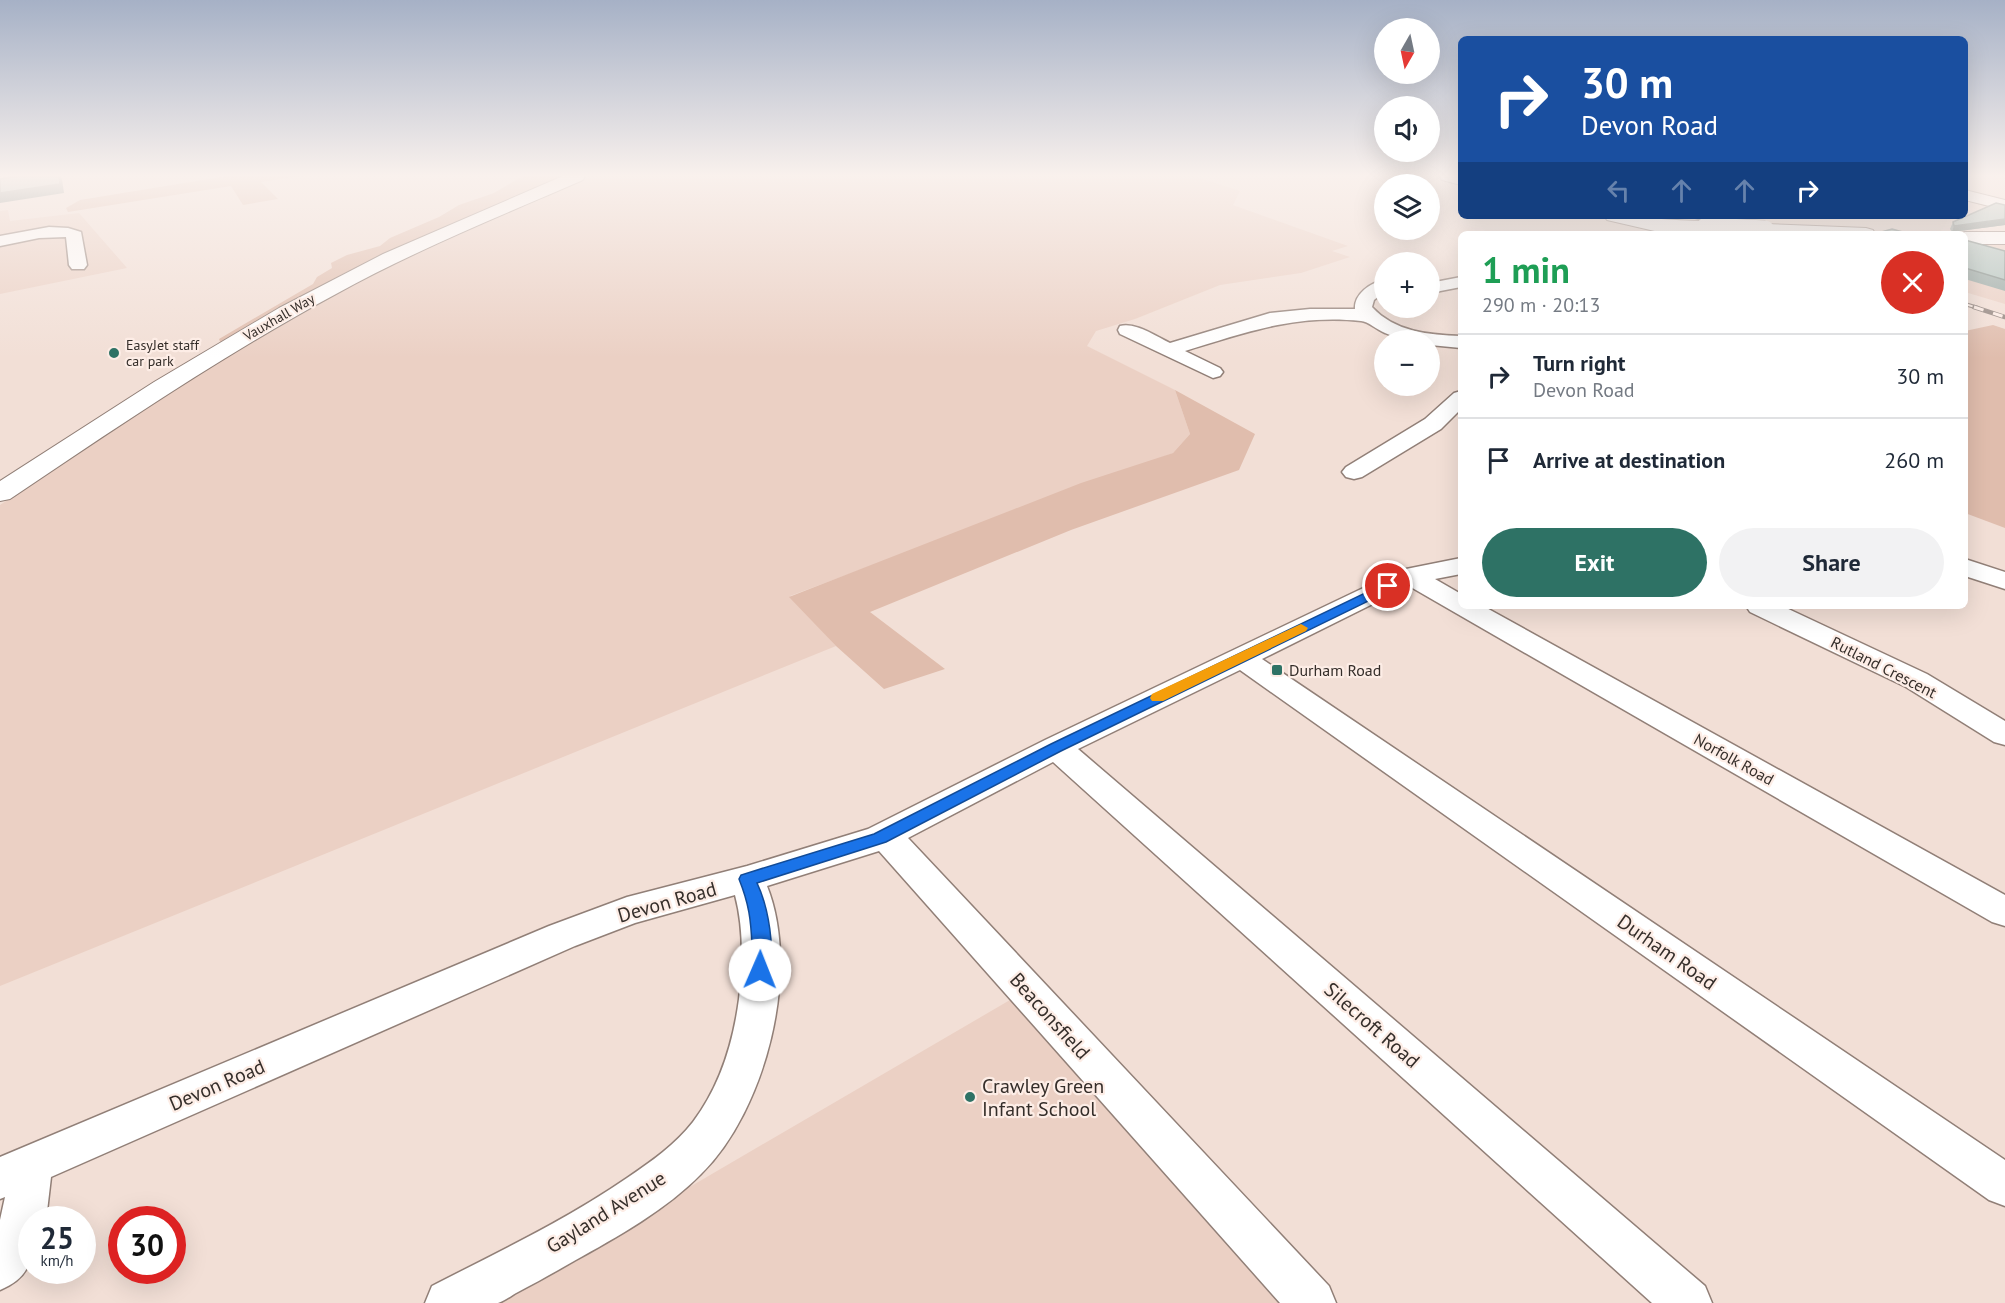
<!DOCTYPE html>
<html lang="en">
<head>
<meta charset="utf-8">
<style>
	body { margin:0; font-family:"PT Sans",sans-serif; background:#f2f2f3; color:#1f2937; height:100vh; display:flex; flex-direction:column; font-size:22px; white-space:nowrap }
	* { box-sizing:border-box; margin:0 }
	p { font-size:20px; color:#747a83 }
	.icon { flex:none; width:33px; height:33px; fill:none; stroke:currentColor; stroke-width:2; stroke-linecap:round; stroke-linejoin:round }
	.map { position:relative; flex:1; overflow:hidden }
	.details { position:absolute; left:1458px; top:231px; width:510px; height:378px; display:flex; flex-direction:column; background:#fff; border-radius:9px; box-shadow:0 6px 24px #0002 }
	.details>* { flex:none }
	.guide { position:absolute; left:1458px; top:36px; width:510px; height:183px; border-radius:9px; box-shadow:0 6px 24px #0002; background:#1a4fa0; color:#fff; overflow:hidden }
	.needle { width:39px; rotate:189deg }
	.tools { position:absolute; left:1374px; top:18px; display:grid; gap:12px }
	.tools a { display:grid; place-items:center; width:66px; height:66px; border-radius:50%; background:#fff; box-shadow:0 6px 24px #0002; font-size:30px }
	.speed { position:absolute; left:18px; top:1206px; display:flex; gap:12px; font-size:30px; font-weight:700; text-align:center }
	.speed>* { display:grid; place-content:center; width:78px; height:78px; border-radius:50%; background:#fff; box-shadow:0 6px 24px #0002; line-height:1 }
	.speed small { font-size:15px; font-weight:400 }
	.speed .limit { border:9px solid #d22; background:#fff; color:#111 }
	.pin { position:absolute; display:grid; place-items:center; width:51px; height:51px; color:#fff; margin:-26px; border:3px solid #fff; border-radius:50%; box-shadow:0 2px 6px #0007 }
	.me { position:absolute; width:66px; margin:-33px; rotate:1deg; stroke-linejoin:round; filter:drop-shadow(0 0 4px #0008) }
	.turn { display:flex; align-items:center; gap:21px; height:126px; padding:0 24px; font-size:27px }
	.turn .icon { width:78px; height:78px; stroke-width:2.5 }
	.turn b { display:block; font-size:42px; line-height:51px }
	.lanes { display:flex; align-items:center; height:57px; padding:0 24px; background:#0003; justify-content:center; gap:30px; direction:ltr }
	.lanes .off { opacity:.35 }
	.round { display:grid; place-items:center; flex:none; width:63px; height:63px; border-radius:32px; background:#f2f2f3 }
	.overview { display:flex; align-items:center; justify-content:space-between; height:102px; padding:0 24px }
	h1 { font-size:36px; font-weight:800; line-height:45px; color:#1e9e55 }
	.button { display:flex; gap:12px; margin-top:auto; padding:12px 24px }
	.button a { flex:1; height:69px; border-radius:36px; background:#2e7265; color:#fff; font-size:24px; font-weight:800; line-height:69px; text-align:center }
	.button a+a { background:#f2f2f3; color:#1f2937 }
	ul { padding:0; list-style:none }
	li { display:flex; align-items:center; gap:18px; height:84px; padding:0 24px; border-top:2px solid #e0e1e3 }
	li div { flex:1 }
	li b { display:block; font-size:22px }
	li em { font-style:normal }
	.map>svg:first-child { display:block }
</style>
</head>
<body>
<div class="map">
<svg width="2005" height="1303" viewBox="0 0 2005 1303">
	<rect width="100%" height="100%" fill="#f2dfd6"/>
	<!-- built -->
	<g fill="#ebd0c4">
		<polygon points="590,176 1194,176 1240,191 1233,205 1348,246 1332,251 1350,257 1301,273 1220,285 1135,319 1096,331 1087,346 1175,390 1190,434 1173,453 790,596 836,646 0,986 0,505 222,359 284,322 388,266"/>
		<polygon points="8,210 10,221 79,213 127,268 0,294 0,211"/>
		<polygon points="1965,240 2005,241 2005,304 1965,292"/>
		<polygon points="1010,1000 1278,1303 492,1303 676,1195"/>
	</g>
	<!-- green -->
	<g fill="#e0bdad">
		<polygon points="227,176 300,176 261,182 278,199 243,205 231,186 68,212 66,208 80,200"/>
		<polygon points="523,176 567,176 345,273 221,344 219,339 313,284 317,277 332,268 331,263 347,255 380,246 390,238 439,217 459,205 494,193"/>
		<polygon points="1993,325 2005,329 2005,528 1965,513 1965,331"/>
		<polygon points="1175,390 1255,434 1239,470 1071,530 870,612 945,669 884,689 836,646 789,597 1081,483 1173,453 1190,434"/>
	</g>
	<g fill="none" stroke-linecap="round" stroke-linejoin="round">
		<!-- minor casing -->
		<g stroke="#917f77" stroke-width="3">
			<g id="minor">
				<polygon points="49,227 68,228 81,232 87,265 84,269 72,269 69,265 66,237 39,238 0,246 0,236"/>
				<polygon points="1461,277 1461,287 1430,293 1430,283"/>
				<path d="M1384,280V292L1374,300L1372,307C1395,332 1429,335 1461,336V348L1430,345V340C1413,340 1400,340 1385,333C1377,330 1368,321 1361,321C1296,314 1246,332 1185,351L1220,368L1223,372L1220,376L1213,378L1120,334L1118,330L1120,326C1136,322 1155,336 1170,343L1270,313L1310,309H1355C1354,294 1370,283 1384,280Z"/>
				<polygon points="1461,391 1461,409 1441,429 1362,477 1354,479 1346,477 1342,472 1346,467 1425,419 1454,393"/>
				<path d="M1461,558V574L1435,579L1461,594V606H1483L2005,895V926L1992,922L1409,586L1262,659L2005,1160V1206L1989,1200L1240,670L1078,749L1705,1286L1712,1303H1652L1053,762L908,838L1329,1286L1336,1303H1280L879,851L767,886C801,971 766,1110 701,1174C666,1210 617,1237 574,1261C555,1272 537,1282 518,1292C512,1295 505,1301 498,1303C485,1303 441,1303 425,1303L432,1286C498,1252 566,1220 627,1178C652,1161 675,1145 693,1122C720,1086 733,1044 739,999C743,965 744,929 735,895L635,923L575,946L51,1177L46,1220H32C32,1253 36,1275 0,1290V1220L5,1197L0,1199V1157L549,926L627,897L747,866L868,829L1045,740L1401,570Z"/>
				<polygon points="1965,559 2005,572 2005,589 1965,576"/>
				<polygon points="1746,606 1782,606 1927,674 2005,721 2005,745 1994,742 1906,687 1750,612"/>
			</g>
		</g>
		<!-- major casing -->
		<g stroke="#917f77" stroke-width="2">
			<g id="major">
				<path d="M563,176H585L583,180C500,216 416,250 336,294C223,355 117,427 10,499L0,501V481L154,382L279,308L383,254Z"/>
				<polygon points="1965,190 2005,200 2005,210 1965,200"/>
			</g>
		</g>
		<!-- highway casing -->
		<g stroke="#917f77" stroke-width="2">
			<g id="highway">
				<polygon points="1440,176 1461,176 1461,185 1442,180"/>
				<path d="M1604,216C1638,216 1672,221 1706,221L1713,223L1715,227L1713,231L1706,233L1659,232L1607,220Z"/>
				<polygon points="1765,224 1866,228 1873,230 1875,234 1758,234 1756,230 1758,226"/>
				<polygon points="1965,232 2005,232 2005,244 1965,244 1965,234 1958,234"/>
			</g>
		</g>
		<!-- minor -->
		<use href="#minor" fill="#fff" fill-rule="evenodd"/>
		<!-- major -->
		<use href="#major" fill="#fff" fill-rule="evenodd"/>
		<!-- highway -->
		<use href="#highway" fill="#fff" fill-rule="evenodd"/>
		<!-- rail-far1 casing -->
		<g stroke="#8f827c" stroke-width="4">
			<g id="rail-far1">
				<polyline points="1692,216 1750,234"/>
				<polyline points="1743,227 1765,234"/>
				<polyline points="1965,304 1978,308"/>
			</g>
		</g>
		<!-- rail casing -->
		<g stroke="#8f827c" stroke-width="4.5">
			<polyline id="rail" points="1974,307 2005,317"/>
		</g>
		<!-- rail-far1 -->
		<use href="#rail-far1" stroke="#fdede6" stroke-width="2" stroke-dasharray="8" stroke-linecap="butt"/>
		<!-- rail -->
		<use href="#rail" stroke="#fdede6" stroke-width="3" stroke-dasharray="10" stroke-linecap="butt"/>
		<!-- highway-bridge casing -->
		<g stroke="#917f77" stroke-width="20" stroke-linecap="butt">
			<polyline id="highway-bridge" points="1706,227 1765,230"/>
		</g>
		<!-- highway-bridge -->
		<use href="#highway-bridge" stroke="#fff" stroke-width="19"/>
	</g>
	<!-- wall -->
	<g fill="#95a7a3">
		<polygon points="2005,205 2005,225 1952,232 1950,229 1953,222"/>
		<polygon points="1965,240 2005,251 2005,291 1965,279"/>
	</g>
	<!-- shaded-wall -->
	<g fill="#798884">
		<polygon points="59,176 60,176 62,179 64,193 0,203 0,193"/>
		<polygon points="2005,219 2005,225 1952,232 1954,226"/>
	</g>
	<!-- building -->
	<g fill="#adc2bd" stroke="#798884" stroke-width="1.5">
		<polygon points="19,176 59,176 60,184 0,193 0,179"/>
		<polygon points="1996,203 2005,205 2005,219 1954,226 1953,222"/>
		<polygon points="1892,229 1910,234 1874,234"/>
		<polygon points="1965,240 2005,251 2005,280 1965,268"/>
	</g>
	<!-- sky -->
	<linearGradient id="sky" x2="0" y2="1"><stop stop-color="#a6b1c6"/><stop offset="0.49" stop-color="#f9f1ed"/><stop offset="1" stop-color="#f9f1ed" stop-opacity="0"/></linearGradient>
	<rect width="2005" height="358" fill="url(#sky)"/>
	<!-- route -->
	<path fill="#1a73e8" stroke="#114b97" stroke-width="1.5" d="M1388,582L1393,583L1395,586L1393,589L1061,751L886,842L757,883C767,904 778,953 766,975L760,977L753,975C749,966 753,956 752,946C751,920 749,904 739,879L741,875L874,834L1051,744Z"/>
	<!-- slow -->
	<polygon fill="#f59e0b" points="1301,624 1308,628 1306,631 1163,701 1152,701 1150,698 1152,694"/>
	<!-- markers -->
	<g fill="#2e7265" stroke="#fdede6" stroke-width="2">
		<circle cx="114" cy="353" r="6"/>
		<rect x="1271" y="664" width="12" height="12" rx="3"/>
		<circle cx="970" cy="1097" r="6"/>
	</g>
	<g text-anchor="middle" stroke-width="4.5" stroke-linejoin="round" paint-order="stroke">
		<!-- far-street labels -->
		<g font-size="14" fill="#352e2a" stroke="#fdede6">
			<text transform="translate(279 317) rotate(-30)" y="5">Vauxhall Way</text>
		</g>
		<!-- far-poi labels -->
		<g font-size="14" fill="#352e2a" stroke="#fdede6" text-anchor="start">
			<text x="126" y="350">EasyJet staff<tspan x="126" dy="16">car park</tspan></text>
		</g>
		<!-- street labels -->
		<g font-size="16" fill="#352e2a" stroke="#fdede6">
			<text transform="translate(1884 667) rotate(27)" y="6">Rutland Crescent</text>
			<text transform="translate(1734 759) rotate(29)" y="6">Norfolk Road</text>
		</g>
		<!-- poi labels -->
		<g font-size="16" fill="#352e2a" stroke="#fdede6" text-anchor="start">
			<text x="1289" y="676">Durham Road</text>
		</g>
		<!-- near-street labels -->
		<g font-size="20" fill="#352e2a" stroke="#fdede6">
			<text transform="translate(667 902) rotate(-16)" y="7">Devon Road</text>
			<text transform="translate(1667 952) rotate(35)" y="7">Durham Road</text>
			<text transform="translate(1050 1016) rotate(48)" y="7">Beaconsfield</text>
			<text transform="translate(1372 1025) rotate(41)" y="7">Silecroft Road</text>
			<text transform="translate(217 1085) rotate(-23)" y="7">Devon Road</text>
			<text transform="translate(606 1212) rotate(-32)" y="7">Gayland Avenue</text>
		</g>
		<!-- near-poi labels -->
		<g font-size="20" fill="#352e2a" stroke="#fdede6" text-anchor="start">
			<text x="982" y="1093">Crawley Green<tspan x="982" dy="23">Infant School</tspan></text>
		</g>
	</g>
</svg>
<div class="tools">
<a><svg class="needle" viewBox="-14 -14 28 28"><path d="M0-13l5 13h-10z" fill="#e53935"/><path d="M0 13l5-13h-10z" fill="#747a83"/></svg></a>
<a><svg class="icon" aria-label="sound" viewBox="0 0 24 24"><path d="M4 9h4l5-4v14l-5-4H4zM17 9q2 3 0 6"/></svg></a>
<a><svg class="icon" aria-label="layers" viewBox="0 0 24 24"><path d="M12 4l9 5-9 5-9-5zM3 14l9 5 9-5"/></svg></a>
<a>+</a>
<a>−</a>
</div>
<div class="speed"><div>25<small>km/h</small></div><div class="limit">30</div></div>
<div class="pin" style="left:1388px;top:586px;background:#d93025"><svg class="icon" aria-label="arrive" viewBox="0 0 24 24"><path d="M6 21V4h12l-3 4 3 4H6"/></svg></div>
<svg class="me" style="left:760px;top:970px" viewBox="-20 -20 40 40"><circle r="19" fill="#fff"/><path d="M0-13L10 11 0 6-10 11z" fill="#1a73e8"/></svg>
<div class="guide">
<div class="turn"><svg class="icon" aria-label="right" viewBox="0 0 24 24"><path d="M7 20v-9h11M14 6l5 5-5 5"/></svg><div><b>30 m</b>Devon Road</div></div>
<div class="lanes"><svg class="icon off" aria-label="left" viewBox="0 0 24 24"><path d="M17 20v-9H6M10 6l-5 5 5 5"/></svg><svg class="icon off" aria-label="ahead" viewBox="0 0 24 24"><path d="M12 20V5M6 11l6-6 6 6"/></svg><svg class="icon off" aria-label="ahead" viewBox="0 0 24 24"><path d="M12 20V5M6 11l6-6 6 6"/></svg><svg class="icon" aria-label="right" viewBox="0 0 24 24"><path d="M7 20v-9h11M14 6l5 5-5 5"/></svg></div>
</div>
<section class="details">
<div class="overview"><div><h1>1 min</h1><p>290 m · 20:13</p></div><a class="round" style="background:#d93025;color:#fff"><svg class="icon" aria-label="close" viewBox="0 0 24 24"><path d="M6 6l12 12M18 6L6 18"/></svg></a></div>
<ul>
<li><svg class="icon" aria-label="right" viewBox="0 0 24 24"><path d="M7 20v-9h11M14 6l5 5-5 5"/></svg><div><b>Turn right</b><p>Devon Road</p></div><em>30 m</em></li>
<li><svg class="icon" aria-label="arrive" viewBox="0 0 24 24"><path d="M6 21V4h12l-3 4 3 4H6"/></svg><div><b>Arrive at destination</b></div><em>260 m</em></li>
</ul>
<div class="button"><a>Exit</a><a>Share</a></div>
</section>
</div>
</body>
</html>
